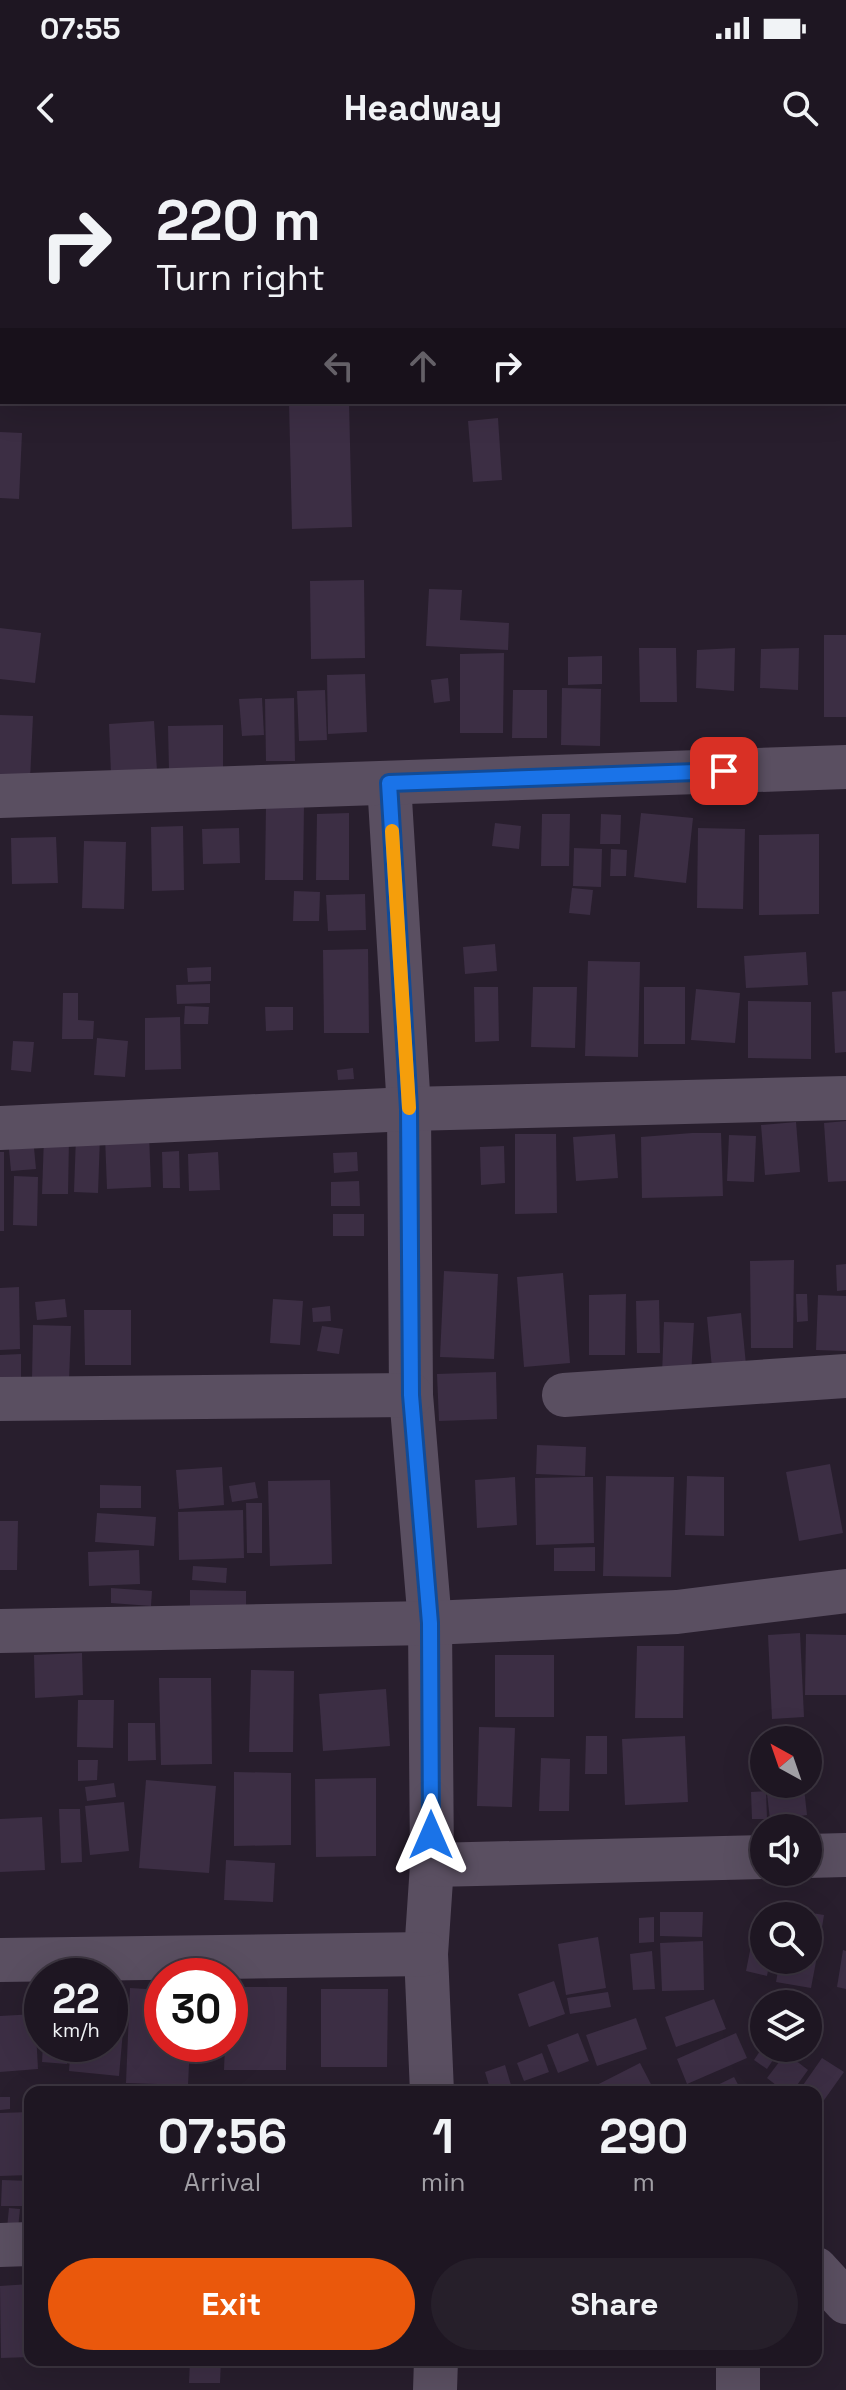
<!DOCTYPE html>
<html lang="en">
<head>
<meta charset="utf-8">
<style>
	body { margin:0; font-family:"Space Grotesk",sans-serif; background:#261f2a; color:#f1f3f6; height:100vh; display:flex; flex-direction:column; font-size:30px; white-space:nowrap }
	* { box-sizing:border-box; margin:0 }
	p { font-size:26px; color:#a19fa5 }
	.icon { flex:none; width:44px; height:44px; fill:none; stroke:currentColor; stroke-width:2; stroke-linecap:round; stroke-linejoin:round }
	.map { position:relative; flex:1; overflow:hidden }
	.side { position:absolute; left:24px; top:1926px; width:798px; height:280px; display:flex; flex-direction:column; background:#1e1622; border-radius:16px; box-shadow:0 8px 32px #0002,0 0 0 2px #3c3540 }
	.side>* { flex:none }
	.top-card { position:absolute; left:0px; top:0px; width:846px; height:244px; box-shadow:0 8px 32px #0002,0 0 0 2px #3c3540; background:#1e1622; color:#f1f3f6; overflow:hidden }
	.needle { width:52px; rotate:320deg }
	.controls { position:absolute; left:750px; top:1566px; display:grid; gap:16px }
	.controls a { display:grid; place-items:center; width:72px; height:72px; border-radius:50%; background:#1e1622; box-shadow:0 8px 32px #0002,0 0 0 2px #3c3540; font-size:40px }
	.speed { position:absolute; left:24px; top:1798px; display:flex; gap:16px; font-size:40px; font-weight:700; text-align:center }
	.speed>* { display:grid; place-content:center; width:104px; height:104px; border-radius:50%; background:#1e1622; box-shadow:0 8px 32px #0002,0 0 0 2px #3c3540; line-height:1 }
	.speed small { font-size:20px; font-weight:400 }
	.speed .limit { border:12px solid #d22; background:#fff; color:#111 }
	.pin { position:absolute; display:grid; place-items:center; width:68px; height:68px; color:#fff; margin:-34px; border-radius:16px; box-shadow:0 4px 12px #0006 }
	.me { position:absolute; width:88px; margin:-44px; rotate:0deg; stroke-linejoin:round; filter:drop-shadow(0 0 6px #0008) }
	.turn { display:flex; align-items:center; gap:28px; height:168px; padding:0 24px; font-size:36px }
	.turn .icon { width:104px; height:104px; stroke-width:2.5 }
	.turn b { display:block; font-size:56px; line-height:68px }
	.lanes { display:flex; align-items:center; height:76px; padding:0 24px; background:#0003; justify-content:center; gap:40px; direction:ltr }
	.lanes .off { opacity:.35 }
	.eta { display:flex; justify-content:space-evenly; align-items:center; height:136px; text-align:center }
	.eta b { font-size:48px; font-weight:600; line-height:56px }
	.action { display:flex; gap:16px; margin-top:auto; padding:16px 24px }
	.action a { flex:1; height:92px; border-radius:48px; background:#ea580c; color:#fff; font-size:32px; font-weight:600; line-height:92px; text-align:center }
	.action a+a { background:#261f2a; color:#f1f3f6 }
	.status { display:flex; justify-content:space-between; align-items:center; height:56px; padding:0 40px; background:#1e1622; direction:ltr }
	.status svg { height:22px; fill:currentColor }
	header { display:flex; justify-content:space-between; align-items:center; height:104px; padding:0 24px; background:#1e1622; font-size:36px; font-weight:600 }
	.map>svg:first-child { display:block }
</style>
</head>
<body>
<div class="status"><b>07:55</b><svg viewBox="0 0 49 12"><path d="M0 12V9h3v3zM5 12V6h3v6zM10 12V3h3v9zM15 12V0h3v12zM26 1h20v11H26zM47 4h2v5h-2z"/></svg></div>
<header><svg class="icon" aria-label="back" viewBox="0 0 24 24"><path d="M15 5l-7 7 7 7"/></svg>Headway<svg class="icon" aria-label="search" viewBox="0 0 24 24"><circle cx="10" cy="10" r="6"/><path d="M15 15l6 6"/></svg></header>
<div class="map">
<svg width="846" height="2230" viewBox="0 0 846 2230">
	<rect width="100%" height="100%" fill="#281e2d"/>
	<!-- building -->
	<g fill="#3c2e44">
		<polygon points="289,242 349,242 352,367 292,369"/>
		<polygon points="498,258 502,320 473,322 468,261"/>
		<polygon points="0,272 22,273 19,339 0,338"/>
		<polygon points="364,420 365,498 311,499 310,421"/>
		<polygon points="429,429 462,430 460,460 509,463 508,490 426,486"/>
		<polygon points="0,468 41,473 35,523 0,519"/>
		<rect x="824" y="475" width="22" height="82"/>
		<polygon points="639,488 676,488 677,542 640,542"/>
		<polygon points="735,488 734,531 696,528 697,490"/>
		<polygon points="799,488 798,530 760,528 761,489"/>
		<polygon points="504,493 503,573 460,573 460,494"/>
		<polygon points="602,496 602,524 568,525 568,497"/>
		<polygon points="365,514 367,572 328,574 327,515"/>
		<polygon points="448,518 450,541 434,543 431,520"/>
		<polygon points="562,528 601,529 600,586 561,585"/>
		<polygon points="325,530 327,580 299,581 297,531"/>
		<polygon points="513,530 547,530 547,578 512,578"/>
		<polygon points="262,538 264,575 242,576 239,539"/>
		<polygon points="294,538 295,601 266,601 265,539"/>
		<polygon points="0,555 33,556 30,620 0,619"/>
		<polygon points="154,561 157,611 111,614 109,564"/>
		<polygon points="223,565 223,609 169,610 168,566"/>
		<polygon points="266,644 304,644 303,720 265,720"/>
		<polygon points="349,653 349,720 316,720 317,654"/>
		<polygon points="641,653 693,658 686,723 634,717"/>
		<polygon points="542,654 570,654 569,706 541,706"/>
		<polygon points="601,654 621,655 620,684 600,684"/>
		<polygon points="495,663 521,666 519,689 492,686"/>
		<polygon points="183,666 184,730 152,731 151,667"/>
		<polygon points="239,668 240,703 203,704 202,669"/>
		<polygon points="698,668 745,669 743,749 697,748"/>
		<polygon points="819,674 819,754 759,755 759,675"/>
		<polygon points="56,677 58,723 12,724 11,678"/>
		<polygon points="84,681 126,682 124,749 82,748"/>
		<polygon points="574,688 602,689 601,727 573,726"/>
		<polygon points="611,689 627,690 626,716 610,716"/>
		<polygon points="572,728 593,730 590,755 569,753"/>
		<polygon points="294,731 320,732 319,761 293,761"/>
		<polygon points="365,734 366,770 328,771 326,735"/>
		<polygon points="495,784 497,811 465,814 463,787"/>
		<polygon points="368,789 369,873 324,873 323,790"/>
		<polygon points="806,792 808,825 746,828 744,796"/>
		<polygon points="588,801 640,802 638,897 585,896"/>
		<polygon points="211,807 211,821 188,822 187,808"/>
		<polygon points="210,824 210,843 177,844 176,825"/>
		<polygon points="474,827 498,827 499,881 475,882"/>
		<polygon points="533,827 577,827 575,888 531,887"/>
		<rect x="644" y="827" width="41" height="57"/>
		<polygon points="696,829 740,833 735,883 691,880"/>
		<polygon points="846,831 846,892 835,893 832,832"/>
		<polygon points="63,833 78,833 78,860 94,861 93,879 62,879"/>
		<polygon points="748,841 811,842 811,899 748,898"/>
		<polygon points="185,846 209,847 208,864 184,864"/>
		<polygon points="265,847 293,847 293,870 266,871"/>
		<polygon points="180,857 181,909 145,910 145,858"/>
		<polygon points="97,878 128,881 125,917 94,915"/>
		<polygon points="13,881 34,882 31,912 11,910"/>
		<polygon points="353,908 354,919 338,920 337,910"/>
		<polygon points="846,961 846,1021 828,1022 824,963"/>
		<polygon points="796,962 800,1012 765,1015 761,965"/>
		<polygon points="692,973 721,973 723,1036 642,1038 641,977"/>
		<polygon points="149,974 151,1027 107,1029 105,976"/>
		<polygon points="515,974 556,974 557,1053 515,1054"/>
		<polygon points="615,974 618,1018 576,1021 573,977"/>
		<polygon points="729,975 756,976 754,1022 727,1021"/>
		<polygon points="76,976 100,976 98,1033 74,1032"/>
		<polygon points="44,977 69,977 68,1034 42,1034"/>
		<polygon points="504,986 505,1023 481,1025 480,987"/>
		<polygon points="34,988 36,1009 11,1011 9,989"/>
		<polygon points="179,991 180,1028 163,1028 162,992"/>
		<rect x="0" y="992" width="4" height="79"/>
		<polygon points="218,992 220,1030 189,1031 188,994"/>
		<polygon points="357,992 358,1011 334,1013 333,993"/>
		<polygon points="14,1016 38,1017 37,1066 13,1065"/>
		<polygon points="359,1021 360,1046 331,1046 331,1022"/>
		<rect x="333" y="1054" width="31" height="22"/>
		<polygon points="794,1100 793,1188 751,1188 750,1101"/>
		<polygon points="846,1104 846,1130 837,1131 836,1105"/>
		<polygon points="444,1111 498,1114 494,1199 440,1197"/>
		<polygon points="563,1113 570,1203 524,1207 517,1117"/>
		<polygon points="19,1127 20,1189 0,1190 0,1128"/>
		<polygon points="626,1134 625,1195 589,1195 589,1135"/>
		<polygon points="796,1134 807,1134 808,1161 797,1162"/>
		<polygon points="818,1135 846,1136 846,1191 816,1190"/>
		<polygon points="65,1139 67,1157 37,1160 35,1142"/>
		<polygon points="273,1139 303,1141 300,1185 270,1183"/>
		<polygon points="659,1140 660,1193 637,1193 636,1141"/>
		<polygon points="330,1146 331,1161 313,1162 312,1148"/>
		<polygon points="84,1150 131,1150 131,1205 85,1205"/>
		<polygon points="741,1153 746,1205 712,1208 707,1157"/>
		<polygon points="664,1162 694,1163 691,1216 662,1215"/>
		<polygon points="33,1165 71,1166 69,1221 32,1220"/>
		<polygon points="322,1166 343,1169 339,1194 317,1191"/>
		<polygon points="21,1194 21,1232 0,1232 0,1195"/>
		<polygon points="496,1212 497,1259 439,1261 437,1214"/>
		<polygon points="537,1285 586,1287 585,1316 536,1314"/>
		<polygon points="830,1304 843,1373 799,1381 786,1312"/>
		<polygon points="222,1307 224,1345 179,1349 176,1310"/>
		<polygon points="606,1316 674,1317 671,1417 603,1416"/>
		<polygon points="687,1316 724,1317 724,1376 685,1375"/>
		<polygon points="515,1317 517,1365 477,1368 475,1320"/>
		<polygon points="583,1317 593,1317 594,1383 536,1385 535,1318"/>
		<polygon points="330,1320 332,1404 270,1406 268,1321"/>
		<polygon points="255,1322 258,1338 232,1342 229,1326"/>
		<polygon points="100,1325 141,1326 141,1348 100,1348"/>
		<polygon points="246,1343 262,1343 262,1393 247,1393"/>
		<polygon points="243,1350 244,1398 179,1400 178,1352"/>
		<polygon points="97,1353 156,1357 154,1386 95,1382"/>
		<polygon points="0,1361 18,1361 17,1410 0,1410"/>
		<polygon points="595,1387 595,1411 554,1411 554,1388"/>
		<polygon points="139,1390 140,1424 89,1426 88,1392"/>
		<polygon points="193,1406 227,1408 226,1423 192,1420"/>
		<polygon points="111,1428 152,1431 151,1446 111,1443"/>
		<polygon points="190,1430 246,1431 246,1451 190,1451"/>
		<polygon points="800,1473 804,1557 772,1559 768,1475"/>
		<polygon points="806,1474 846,1475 846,1535 805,1535"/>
		<polygon points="637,1486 684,1486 683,1558 635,1558"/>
		<polygon points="82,1493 83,1535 35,1538 34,1495"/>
		<rect x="495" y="1495" width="59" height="62"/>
		<polygon points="251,1510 294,1511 293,1592 249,1592"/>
		<polygon points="159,1518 211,1518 212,1604 161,1605"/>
		<polygon points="386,1529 390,1586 323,1591 319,1534"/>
		<polygon points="78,1540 114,1540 113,1588 77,1587"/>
		<polygon points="128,1563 155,1563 156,1600 128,1601"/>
		<polygon points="479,1567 515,1568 512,1647 477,1646"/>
		<polygon points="586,1576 607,1576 607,1614 585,1614"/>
		<polygon points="685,1576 688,1642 625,1645 622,1579"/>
		<polygon points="541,1598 570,1599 569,1651 539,1651"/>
		<polygon points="78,1600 98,1600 97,1620 78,1621"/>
		<polygon points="234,1612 291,1613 291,1685 234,1686"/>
		<polygon points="376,1618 376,1696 316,1697 315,1619"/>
		<polygon points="146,1620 216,1626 209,1713 139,1708"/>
		<polygon points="114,1623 116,1637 87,1641 85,1627"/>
		<polygon points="804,1628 807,1655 770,1660 767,1633"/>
		<polygon points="766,1631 767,1659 752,1659 751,1632"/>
		<polygon points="124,1642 129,1691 90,1695 85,1646"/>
		<polygon points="59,1649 80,1649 82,1702 61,1703"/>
		<polygon points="42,1657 45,1710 0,1712 0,1659"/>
		<polygon points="226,1700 275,1703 273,1742 224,1740"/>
		<polygon points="781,1748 824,1755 819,1786 808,1784 808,1756 780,1756"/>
		<polygon points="761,1750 776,1753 764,1756 764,1777 755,1775"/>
		<polygon points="660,1752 703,1752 702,1777 660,1776"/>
		<polygon points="654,1757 654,1782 639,1783 639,1758"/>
		<polygon points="598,1777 606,1828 566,1835 558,1784"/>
		<polygon points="703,1781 704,1830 662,1831 660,1783"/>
		<polygon points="752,1781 764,1783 764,1800 770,1800 767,1816 746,1811"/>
		<polygon points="808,1790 818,1791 811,1828 776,1822 780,1800 808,1800"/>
		<polygon points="843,1790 846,1791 846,1829 837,1827"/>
		<polygon points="652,1791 655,1829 633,1830 630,1794"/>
		<polygon points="554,1821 565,1854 529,1867 518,1834"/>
		<polygon points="230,1827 287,1827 286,1910 224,1910 225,1884 230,1884"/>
		<polygon points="130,1828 162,1830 162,1884 190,1884 188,1925 126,1923"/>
		<polygon points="321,1829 388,1829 387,1907 321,1907"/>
		<polygon points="608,1832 611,1847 570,1854 567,1838"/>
		<polygon points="110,1836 126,1837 119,1916 69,1911 71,1884 110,1884"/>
		<polygon points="714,1839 726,1869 676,1887 665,1857"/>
		<polygon points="35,1854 38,1909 0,1912 0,1856"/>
		<polygon points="636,1858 647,1889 597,1906 586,1875"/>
		<polygon points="578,1873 589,1901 558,1913 547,1885"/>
		<polygon points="736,1873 747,1898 687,1924 677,1899"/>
		<polygon points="43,1884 68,1884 67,1904 42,1902"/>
		<polygon points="762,1888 777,1894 767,1909 754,1900"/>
		<polygon points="542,1893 549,1912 524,1921 517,1903"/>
		<polygon points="786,1893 808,1910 792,1932 785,1932 767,1918"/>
		<polygon points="822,1898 844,1912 822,1943 816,1939 816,1932 801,1928"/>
		<polygon points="640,1903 655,1932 583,1932"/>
		<polygon points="505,1905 511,1925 491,1932 485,1912"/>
		<polygon points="734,1917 742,1932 703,1932"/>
		<polygon points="0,1937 10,1937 10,1949 0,1950"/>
		<polygon points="30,1952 30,2015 0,2016 0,1953"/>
		<polygon points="2,2020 30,2021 30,2046 1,2046"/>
		<polygon points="9,2048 20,2049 18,2069 7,2068"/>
		<polygon points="30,2124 30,2197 1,2198 0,2126"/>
		<polygon points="190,2200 221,2200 220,2223 189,2223"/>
	</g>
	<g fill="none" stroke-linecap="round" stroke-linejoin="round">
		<!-- minor -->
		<g stroke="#5a4f61" stroke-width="44">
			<polyline points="389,623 409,949 411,1235 430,1463 432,1705 426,1794 432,1932"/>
			<polyline points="0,636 846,607"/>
			<polyline points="0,968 409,949 846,938"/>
			<polyline points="564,1235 846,1216"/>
			<polyline points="0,1239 411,1235"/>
			<polyline points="0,1471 430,1463 677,1452 846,1431"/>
			<polyline points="808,1696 846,1695"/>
			<polyline points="432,1705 764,1697"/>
			<polyline points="0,1800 426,1794"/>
			<polyline points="0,2085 30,2084"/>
			<polyline points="816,2109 846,2142"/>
			<polyline points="738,2200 738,2230"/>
			<polyline points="435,2230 436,2200"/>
		</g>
	</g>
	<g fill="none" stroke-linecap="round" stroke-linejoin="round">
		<!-- route casing -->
		<g stroke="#114b97" stroke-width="20">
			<polyline id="route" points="431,1675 430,1463 411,1235 409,949 389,623 724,611"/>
		</g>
		<!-- route -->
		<use href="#route" stroke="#1a73e8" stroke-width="14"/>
		<!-- slow -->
		<polyline stroke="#f59e0b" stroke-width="14" points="392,671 409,948"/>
	</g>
</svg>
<div class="controls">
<a><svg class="needle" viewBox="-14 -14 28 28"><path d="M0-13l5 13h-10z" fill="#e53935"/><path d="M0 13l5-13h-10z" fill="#a19fa5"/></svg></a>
<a><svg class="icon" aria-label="sound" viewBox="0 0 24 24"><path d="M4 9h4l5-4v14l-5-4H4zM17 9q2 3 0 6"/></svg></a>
<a><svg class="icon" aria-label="search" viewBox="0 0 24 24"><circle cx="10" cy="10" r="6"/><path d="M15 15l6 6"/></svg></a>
<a><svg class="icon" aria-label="layers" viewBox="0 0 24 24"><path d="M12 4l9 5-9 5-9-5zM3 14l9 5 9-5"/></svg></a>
</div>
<div class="speed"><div>22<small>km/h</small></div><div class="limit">30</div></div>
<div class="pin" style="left:724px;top:611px;background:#d93025"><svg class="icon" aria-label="arrive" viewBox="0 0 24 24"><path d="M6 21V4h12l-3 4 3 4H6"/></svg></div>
<svg class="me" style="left:431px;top:1675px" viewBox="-20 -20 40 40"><path d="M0-17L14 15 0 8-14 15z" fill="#1a73e8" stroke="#fff" stroke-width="4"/></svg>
<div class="top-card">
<div class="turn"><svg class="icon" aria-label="right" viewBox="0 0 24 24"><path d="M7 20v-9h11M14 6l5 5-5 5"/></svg><div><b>220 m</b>Turn right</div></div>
<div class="lanes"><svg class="icon off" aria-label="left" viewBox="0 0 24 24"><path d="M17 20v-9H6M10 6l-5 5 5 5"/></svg><svg class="icon off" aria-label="ahead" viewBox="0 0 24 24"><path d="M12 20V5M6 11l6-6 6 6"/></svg><svg class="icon" aria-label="right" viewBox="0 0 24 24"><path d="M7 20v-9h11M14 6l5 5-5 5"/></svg></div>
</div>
<section class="side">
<div class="eta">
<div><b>07:56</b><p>Arrival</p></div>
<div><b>1</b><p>min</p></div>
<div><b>290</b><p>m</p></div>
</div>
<div class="action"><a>Exit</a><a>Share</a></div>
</section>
</div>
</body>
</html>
